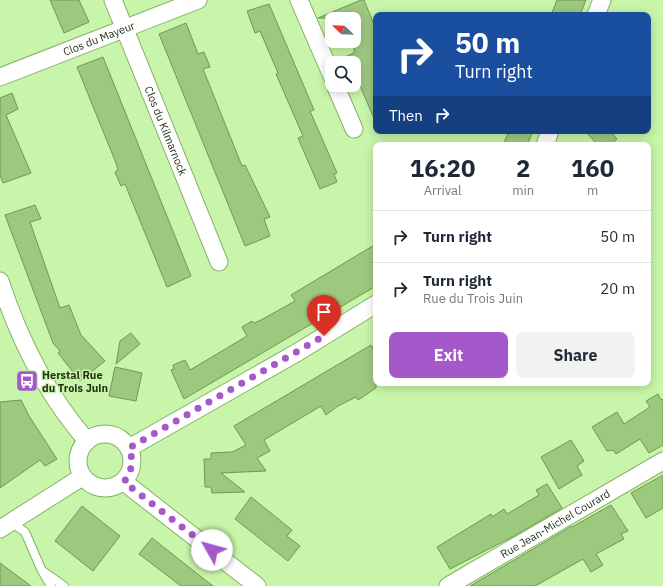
<!DOCTYPE html>
<html lang="en">
<head>
<meta charset="utf-8">
<style>
	body { margin:0; font-family:"IBM Plex Sans",sans-serif; background:#f2f2f3; color:#1f2937; height:100vh; display:flex; flex-direction:column; font-size:15px; white-space:nowrap }
	* { box-sizing:border-box; margin:0 }
	p { font-size:13px; color:#747a83 }
	.icon { flex:none; width:22px; height:22px; fill:none; stroke:currentColor; stroke-width:2; stroke-linecap:round; stroke-linejoin:round }
	.map { position:relative; flex:1; overflow:hidden }
	.drawer { position:absolute; left:373px; top:142px; width:278px; height:244px; display:flex; flex-direction:column; background:#fff; border-radius:8px; box-shadow:0 2px 10px #0003 }
	.drawer>* { flex:none }
	.banner { position:absolute; left:373px; top:12px; width:278px; height:122px; border-radius:8px; box-shadow:0 2px 10px #0003; background:#1a4fa0; color:#fff; overflow:hidden }
	.needle { width:26px; rotate:293deg }
	.fabs { position:absolute; left:325px; top:12px; display:grid; gap:8px }
	.fabs a { display:grid; place-items:center; width:36px; height:36px; border-radius:8px; background:#fff; box-shadow:0 2px 10px #0003; font-size:20px }
	.pin { position:absolute; display:grid; place-items:center; width:34px; height:34px; color:#fff; margin:-41px -17px; border-radius:50% 50% 50% 0; rotate:-45deg; box-shadow:0 0 4px #0007 }
	.pin .icon { rotate:45deg }
	.me { position:absolute; width:44px; margin:-22px; rotate:308deg; stroke-linejoin:round; filter:drop-shadow(0 0 3px #0008) }
	.turn { display:flex; align-items:center; gap:14px; height:84px; padding:0 16px; font-size:18px }
	.turn .icon { width:52px; height:52px; stroke-width:2.5 }
	.turn b { display:block; font-size:28px; line-height:34px }
	.then { display:flex; align-items:center; height:38px; padding:0 16px; background:#0003; gap:8px; font-size:15px }
	.eta { display:flex; justify-content:space-evenly; align-items:center; height:68px; text-align:center }
	.eta b { font-size:24px; font-weight:700; line-height:28px }
	.action { display:flex; gap:8px; margin-top:auto; padding:8px 16px }
	.action a { flex:1; height:46px; border-radius:8px; background:#a558ca; color:#fff; font-size:16px; font-weight:700; line-height:46px; text-align:center }
	.action a+a { background:#f2f2f3; color:#1f2937 }
	ul { padding:0; list-style:none }
	li { display:flex; align-items:center; gap:12px; height:52px; padding:0 16px; border-top:1px solid #e0e1e3 }
	li div { flex:1 }
	li b { display:block; font-size:15px }
	li em { font-style:normal }
	.map>svg:first-child { display:block }
</style>
</head>
<body>
<div class="map">
<svg width="663" height="586" viewBox="0 0 663 586">
	<rect width="100%" height="100%" fill="#c8f5a9"/>
	<!-- building -->
	<g fill="#9dc97f" stroke="#6f9850">
		<polygon points="50,0 79,0 89,22 64,33"/>
		<polygon points="361,0 364,0 376,29 376,123 354,72 354,63 350,63 347,56 354,53 354,19 318,18"/>
		<polygon points="557,0 586,0 580,15 551,15"/>
		<polygon points="269,4 314,110 310,111 337,173 334,174 337,182 320,189 298,138 303,136 276,74 278,73 260,31 255,33 247,11"/>
		<polygon points="186,23 198,54 204,52 210,67 203,69 242,166 245,165 270,217 264,219 270,236 245,246 159,34"/>
		<polygon points="103,57 191,276 167,287 125,184 121,186 115,172 118,170 116,163 77,67"/>
		<polygon points="12,93 18,109 6,115 31,173 3,183 0,175 0,98"/>
		<polygon points="509,131 533,131 527,145 503,145"/>
		<polygon points="585,131 610,131 617,139 610,145 598,145"/>
		<polygon points="35,205 41,219 30,222 60,308 69,305 81,335 105,361 80,381 58,353 60,351 53,343 5,215"/>
		<polygon points="376,244 376,286 184,399 171,370 174,369 173,365 185,360 190,370 217,354 247,336 242,327 252,321 254,323 261,320 295,301 291,295"/>
		<polygon points="131,333 140,344 116,364 120,341"/>
		<polygon points="371,345 376,354 376,388 358,400 356,397 338,406 326,415 321,406 264,440 270,451 257,458 266,471 221,473 245,492 212,493 211,487 205,487 204,459 211,459 211,453 232,452 246,445 234,426"/>
		<polygon points="115,367 142,373 136,401 109,396"/>
		<polygon points="658,394 661,400 663,399 663,445 649,453 640,439 616,454 613,450 607,451 592,427 617,412 624,424 650,407 646,401"/>
		<polygon points="21,400 29,416 57,459 45,466 40,460 0,488 0,402"/>
		<polygon points="571,440 584,461 577,466 582,475 559,489 541,457"/>
		<polygon points="663,475 663,508 646,518 631,493"/>
		<polygon points="547,484 562,508 514,536 450,569 437,547 491,514 492,517 504,509 507,514 539,495 536,490"/>
		<polygon points="251,497 292,530 287,536 300,546 288,561 235,519"/>
		<polygon points="611,505 628,531 621,534 624,539 596,554 603,565 591,572 583,559 535,586 470,586 572,526 572,527"/>
		<polygon points="82,506 120,536 93,571 55,541"/>
		<polygon points="152,538 190,568 213,586 181,586 139,554"/>
		<polygon points="0,563 31,586 0,586"/>
	</g>
	<g fill="none" stroke-linecap="round" stroke-linejoin="round">
		<!-- lane casing -->
		<g stroke="#85b067" stroke-width="10">
			<g id="lane">
				<polyline points="12,523 25,532 42,571 51,586"/>
				<polyline points="44,572 64,586"/>
			</g>
		</g>
		<!-- street casing -->
		<g stroke="#85b067" stroke-width="19">
			<g id="street">
				<path id="s1" d="M113,0L219,262"/>
				<polyline points="299,0 332,76"/>
				<polyline points="596,15 602,0"/>
				<path id="s2" d="M0,77L198,0"/>
				<polyline points="335,85 354,129"/>
				<polyline points="545,145 550,131"/>
				<path d="M0,281C19,339 47,395 87,441"/>
				<circle cx="105" cy="461" r="27"/>
				<polyline points="129,448 298,352 376,304"/>
				<polyline points="124,482 257,586"/>
				<polyline points="0,529 82,477"/>
				<path id="s3" d="M448,586L663,461"/>
			</g>
		</g>
		<!-- lane -->
		<use href="#lane" stroke="#fff" stroke-width="8"/>
		<!-- street -->
		<use href="#street" stroke="#fff" stroke-width="17"/>
	</g>
	<g fill="none" stroke-linecap="round" stroke-linejoin="round">
		<!-- route -->
		<path stroke="#a558ca" stroke-width="7" stroke-dasharray="0 12.6" d="M212,550L124,482C132,470 134,462 129,448L324,336"/>
	</g>
	<!-- icons -->
	<defs>
		<g id="bus-square" transform="scale(1.15)"><rect x="-9" y="-9" width="18" height="18" rx="4" fill="#a558ca" stroke="#c8f5a9"/><path d="M-5-6H5V4H4V6H2V4H-2V6H-4V4H-5ZM-3.5-4V0h7V-4ZM-3.5 1.2v1.5H-2V1.2ZM2 1.2v1.5H3.5V1.2Z" fill="#fff"/></g>
	</defs>
	<g fill-rule="evenodd">
		<use href="#bus-square" x="27" y="381"/>
	</g>
	<g text-anchor="middle" stroke-width="3" stroke-linejoin="round" paint-order="stroke">
		<!-- street labels -->
		<g font-size="11" fill="#233416" stroke="#c8f5a9">
			<text dy="4" stroke="none"><textPath href="#s2" startOffset="106">Clos du Mayeur</textPath></text>
			<text dy="4" stroke="none"><textPath href="#s1" startOffset="141">Clos du Kilmarnock</textPath></text>
			<text dy="4" stroke="none"><textPath href="#s3" startOffset="124">Rue Jean-Michel Courard</textPath></text>
		</g>
		<!-- poi labels -->
		<g font-size="11" font-weight="bold" fill="#233416" stroke="#c8f5a9" text-anchor="start">
			<text x="42" y="379">Herstal Rue<tspan x="42" dy="13">du Trois Juin</tspan></text>
		</g>
	</g>
</svg>
<div class="fabs">
<a><svg class="needle" viewBox="-14 -14 28 28"><path d="M0-13l5 13h-10z" fill="#e53935"/><path d="M0 13l5-13h-10z" fill="#747a83"/></svg></a>
<a><svg class="icon" aria-label="search" viewBox="0 0 24 24"><circle cx="10" cy="10" r="6"/><path d="M15 15l6 6"/></svg></a>
</div>
<div class="pin" style="left:324px;top:336px;background:#d93025"><svg class="icon" aria-label="arrive" viewBox="0 0 24 24"><path d="M6 21V4h12l-3 4 3 4H6"/></svg></div>
<svg class="me" style="left:212px;top:550px" viewBox="-20 -20 40 40"><circle r="19" fill="#fff"/><path d="M0-13L10 11 0 6-10 11z" fill="#a558ca"/></svg>
<div class="banner">
<div class="turn"><svg class="icon" aria-label="right" viewBox="0 0 24 24"><path d="M7 20v-9h11M14 6l5 5-5 5"/></svg><div><b>50 m</b>Turn right</div></div>
<div class="then">Then<svg class="icon" aria-label="right" viewBox="0 0 24 24"><path d="M7 20v-9h11M14 6l5 5-5 5"/></svg></div>
</div>
<section class="drawer">
<div class="eta">
<div><b>16:20</b><p>Arrival</p></div>
<div><b>2</b><p>min</p></div>
<div><b>160</b><p>m</p></div>
</div>
<ul>
<li><svg class="icon" aria-label="right" viewBox="0 0 24 24"><path d="M7 20v-9h11M14 6l5 5-5 5"/></svg><div><b>Turn right</b></div><em>50 m</em></li>
<li><svg class="icon" aria-label="right" viewBox="0 0 24 24"><path d="M7 20v-9h11M14 6l5 5-5 5"/></svg><div><b>Turn right</b><p>Rue du Trois Juin</p></div><em>20 m</em></li>
</ul>
<div class="action"><a>Exit</a><a>Share</a></div>
</section>
</div>
</body>
</html>
